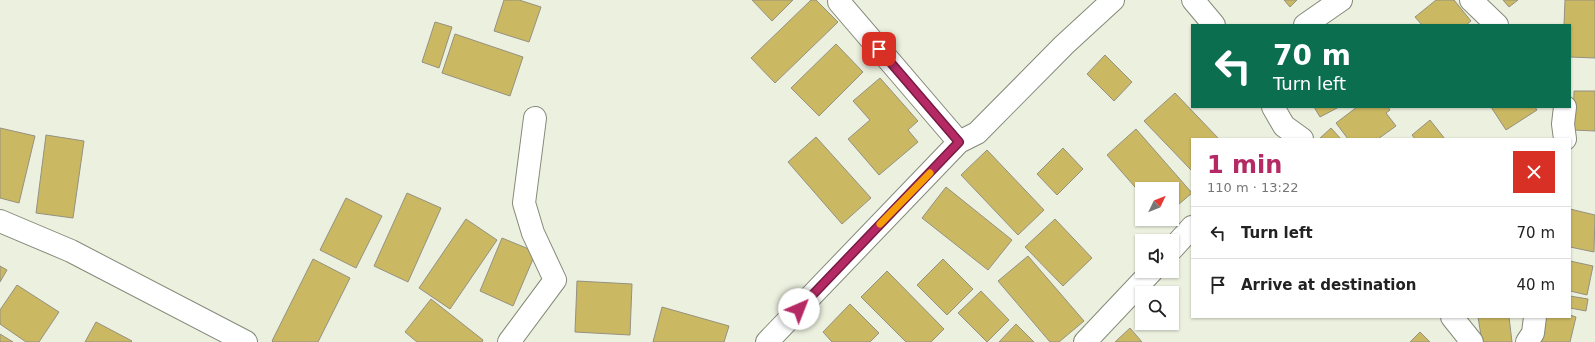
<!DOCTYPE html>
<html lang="en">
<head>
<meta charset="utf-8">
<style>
	body { margin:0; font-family:"DejaVu Sans",sans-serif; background:#f6f6f6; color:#222; height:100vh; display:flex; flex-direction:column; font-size:15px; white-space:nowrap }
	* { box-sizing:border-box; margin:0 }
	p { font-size:13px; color:#767676 }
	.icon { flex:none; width:22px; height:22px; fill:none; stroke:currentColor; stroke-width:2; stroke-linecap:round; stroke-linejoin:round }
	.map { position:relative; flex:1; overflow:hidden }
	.details { position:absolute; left:1191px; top:138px; width:380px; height:180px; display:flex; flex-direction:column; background:#fff; border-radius:0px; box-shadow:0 1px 3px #0004 }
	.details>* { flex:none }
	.top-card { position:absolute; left:1191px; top:24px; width:380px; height:84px; border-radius:0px; box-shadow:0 1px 3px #0004; background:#0b6e4f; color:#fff; overflow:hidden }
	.needle { width:26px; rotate:47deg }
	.controls { position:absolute; left:1135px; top:182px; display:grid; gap:8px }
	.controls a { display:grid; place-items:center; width:44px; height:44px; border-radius:0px; background:#fff; box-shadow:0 1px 3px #0004; font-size:20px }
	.pin { position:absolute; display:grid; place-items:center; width:34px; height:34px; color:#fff; margin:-17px; border-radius:8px; box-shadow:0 2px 6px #0006 }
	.me { position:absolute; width:44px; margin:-22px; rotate:44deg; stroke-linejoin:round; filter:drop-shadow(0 0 3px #0008) }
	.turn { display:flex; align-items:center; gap:14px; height:84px; padding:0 16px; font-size:18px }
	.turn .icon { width:52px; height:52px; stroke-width:2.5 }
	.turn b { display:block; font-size:28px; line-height:34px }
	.round { display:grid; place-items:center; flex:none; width:42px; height:42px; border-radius:0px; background:#f6f6f6 }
	.headline { display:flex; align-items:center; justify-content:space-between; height:68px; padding:0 16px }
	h1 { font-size:24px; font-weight:700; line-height:30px; color:#b52a64 }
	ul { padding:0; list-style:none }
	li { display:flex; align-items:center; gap:12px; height:52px; padding:0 16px; border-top:1px solid #e0e0e0 }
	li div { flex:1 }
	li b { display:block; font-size:15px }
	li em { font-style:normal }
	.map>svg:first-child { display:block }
</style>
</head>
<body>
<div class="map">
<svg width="1595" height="342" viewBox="0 0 1595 342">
	<rect width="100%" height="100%" fill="#ecf1df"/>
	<!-- building -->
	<g fill="#cbb862" stroke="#959180">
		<polygon points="504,0 519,0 541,7 529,42 494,31"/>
		<polygon points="752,0 793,0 772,21"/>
		<polygon points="811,0 816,0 838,22 775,83 751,58"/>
		<polygon points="1284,0 1297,0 1290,7"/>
		<polygon points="1436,0 1454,0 1471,21 1466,25 1422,25 1415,17"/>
		<polygon points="1503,0 1518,0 1509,7"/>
		<polygon points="1565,0 1595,0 1595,58 1570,57 1570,25 1564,25"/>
		<polygon points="435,22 452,27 439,68 422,62"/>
		<polygon points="455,34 523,57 510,96 442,73"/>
		<polygon points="836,44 863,72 819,116 791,88"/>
		<polygon points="1105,55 1132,82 1114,101 1087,74"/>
		<polygon points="880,78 918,121 908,130 918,142 879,175 848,139 870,120 853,101"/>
		<polygon points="1574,91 1595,91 1595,131 1573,130"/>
		<polygon points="1175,93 1219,139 1192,139 1192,171 1144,121"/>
		<polygon points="1314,107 1339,107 1320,117"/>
		<polygon points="1357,107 1388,107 1390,110 1386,113 1396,126 1378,139 1348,139 1336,123"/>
		<polygon points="1491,107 1535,107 1537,110 1506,130"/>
		<polygon points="1430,120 1445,139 1415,139 1412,135"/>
		<polygon points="0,128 35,136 19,203 0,198"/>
		<polygon points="1331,128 1341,139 1319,139"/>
		<polygon points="1136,129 1192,193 1172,210 1172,189 1142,189 1142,195 1107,155"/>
		<polygon points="46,135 84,141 73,218 36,213"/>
		<polygon points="816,137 871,198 842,224 788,162"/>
		<polygon points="1063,148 1083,169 1057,195 1037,174"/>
		<polygon points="987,150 1044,210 1018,235 961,175"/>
		<polygon points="946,187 1012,240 988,270 922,218"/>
		<polygon points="407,193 441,208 408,282 374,266"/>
		<polygon points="346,198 382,216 356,268 320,250"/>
		<polygon points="1570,209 1595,215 1594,252 1570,247"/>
		<polygon points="466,219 497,240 450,309 419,288"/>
		<polygon points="1055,219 1092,258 1063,286 1025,247"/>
		<polygon points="502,238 536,252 513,306 480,291"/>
		<polygon points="1028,256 1084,321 1059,342 1050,342 998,281"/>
		<polygon points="313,259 350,278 318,342 273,342 272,341"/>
		<polygon points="943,259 973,289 947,315 917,285"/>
		<polygon points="1570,261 1593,266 1587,295 1570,291"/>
		<polygon points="0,266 7,270 0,282"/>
		<polygon points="887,271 944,329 931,342 906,342 861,297"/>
		<polygon points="577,281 632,284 630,335 575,332"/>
		<polygon points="17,285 59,312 39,342 26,342 0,324 0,310"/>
		<polygon points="981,291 1009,320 987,342 958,313"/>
		<polygon points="1570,296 1588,299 1586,311 1570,308"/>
		<polygon points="431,299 483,340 482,342 417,342 405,332"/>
		<polygon points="850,304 879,333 870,342 832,342 823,332"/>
		<polygon points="662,307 729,326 724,342 653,342"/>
		<polygon points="1570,315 1576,317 1570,342 1537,342 1544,317 1570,317"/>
		<polygon points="1478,317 1509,317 1512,342 1482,342"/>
		<polygon points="96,322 132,341 131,342 85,342"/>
		<polygon points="1016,324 1034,342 999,342"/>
		<polygon points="1130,328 1142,342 1115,342"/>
		<polygon points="1420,332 1430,342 1410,342"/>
		<polygon points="0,334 13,342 0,342"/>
	</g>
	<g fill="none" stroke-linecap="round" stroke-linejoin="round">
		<!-- street casing -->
		<g stroke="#848978" stroke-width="24">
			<g id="street">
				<polyline points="1193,0 1214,25"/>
				<polyline points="1471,0 1497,25"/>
				<polyline points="839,2 959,142"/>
				<polyline points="1305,25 1341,0"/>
				<polyline points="1273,107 1284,126 1302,139"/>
				<polyline points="1565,107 1563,124 1565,139"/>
				<polyline points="0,221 71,251 246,342"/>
				<polyline points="1172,249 1192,227"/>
				<polyline points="1452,317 1472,342"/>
				<polyline points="509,342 555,280 533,233 524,203 535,118"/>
				<polyline points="767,342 959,142 977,133 1064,45 1113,0"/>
				<polyline points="1085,342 1152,271"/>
				<polyline points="1527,342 1533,333 1535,317"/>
			</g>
		</g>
		<!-- street -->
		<use href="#street" stroke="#fff" stroke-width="22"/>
	</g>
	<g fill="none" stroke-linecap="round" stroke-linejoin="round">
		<!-- route casing -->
		<g stroke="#761b41" stroke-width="10">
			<polyline id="route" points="799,309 959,142 879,49"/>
		</g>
		<!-- route -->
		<use href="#route" stroke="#b52a64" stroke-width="7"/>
		<!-- slow -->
		<polyline stroke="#f59e0b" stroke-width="7" points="880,224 930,173"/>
	</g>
</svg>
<div class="controls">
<a><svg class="needle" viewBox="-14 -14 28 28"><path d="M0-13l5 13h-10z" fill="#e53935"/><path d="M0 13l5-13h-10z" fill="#767676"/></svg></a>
<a><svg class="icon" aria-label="sound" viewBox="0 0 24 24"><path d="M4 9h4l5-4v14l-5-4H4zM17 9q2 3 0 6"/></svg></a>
<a><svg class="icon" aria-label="search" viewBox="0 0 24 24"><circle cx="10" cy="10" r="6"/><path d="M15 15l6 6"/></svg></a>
</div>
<div class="pin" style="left:879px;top:49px;background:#d93025"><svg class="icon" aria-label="arrive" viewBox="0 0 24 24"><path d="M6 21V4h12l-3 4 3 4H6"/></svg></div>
<svg class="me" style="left:799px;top:309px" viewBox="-20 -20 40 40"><circle r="19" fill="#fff"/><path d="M0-13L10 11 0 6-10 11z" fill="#b52a64"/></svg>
<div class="top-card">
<div class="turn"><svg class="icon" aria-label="left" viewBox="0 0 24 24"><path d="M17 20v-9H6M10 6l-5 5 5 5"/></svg><div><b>70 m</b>Turn left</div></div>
</div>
<section class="details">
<div class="headline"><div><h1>1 min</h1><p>110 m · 13:22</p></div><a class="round" style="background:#d93025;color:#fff"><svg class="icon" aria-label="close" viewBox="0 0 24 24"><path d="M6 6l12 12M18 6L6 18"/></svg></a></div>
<ul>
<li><svg class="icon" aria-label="left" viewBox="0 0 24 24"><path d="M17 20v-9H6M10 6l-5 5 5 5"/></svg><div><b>Turn left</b></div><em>70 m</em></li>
<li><svg class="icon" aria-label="arrive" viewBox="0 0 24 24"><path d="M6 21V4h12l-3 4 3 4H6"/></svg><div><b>Arrive at destination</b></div><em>40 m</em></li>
</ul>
</section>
</div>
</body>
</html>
